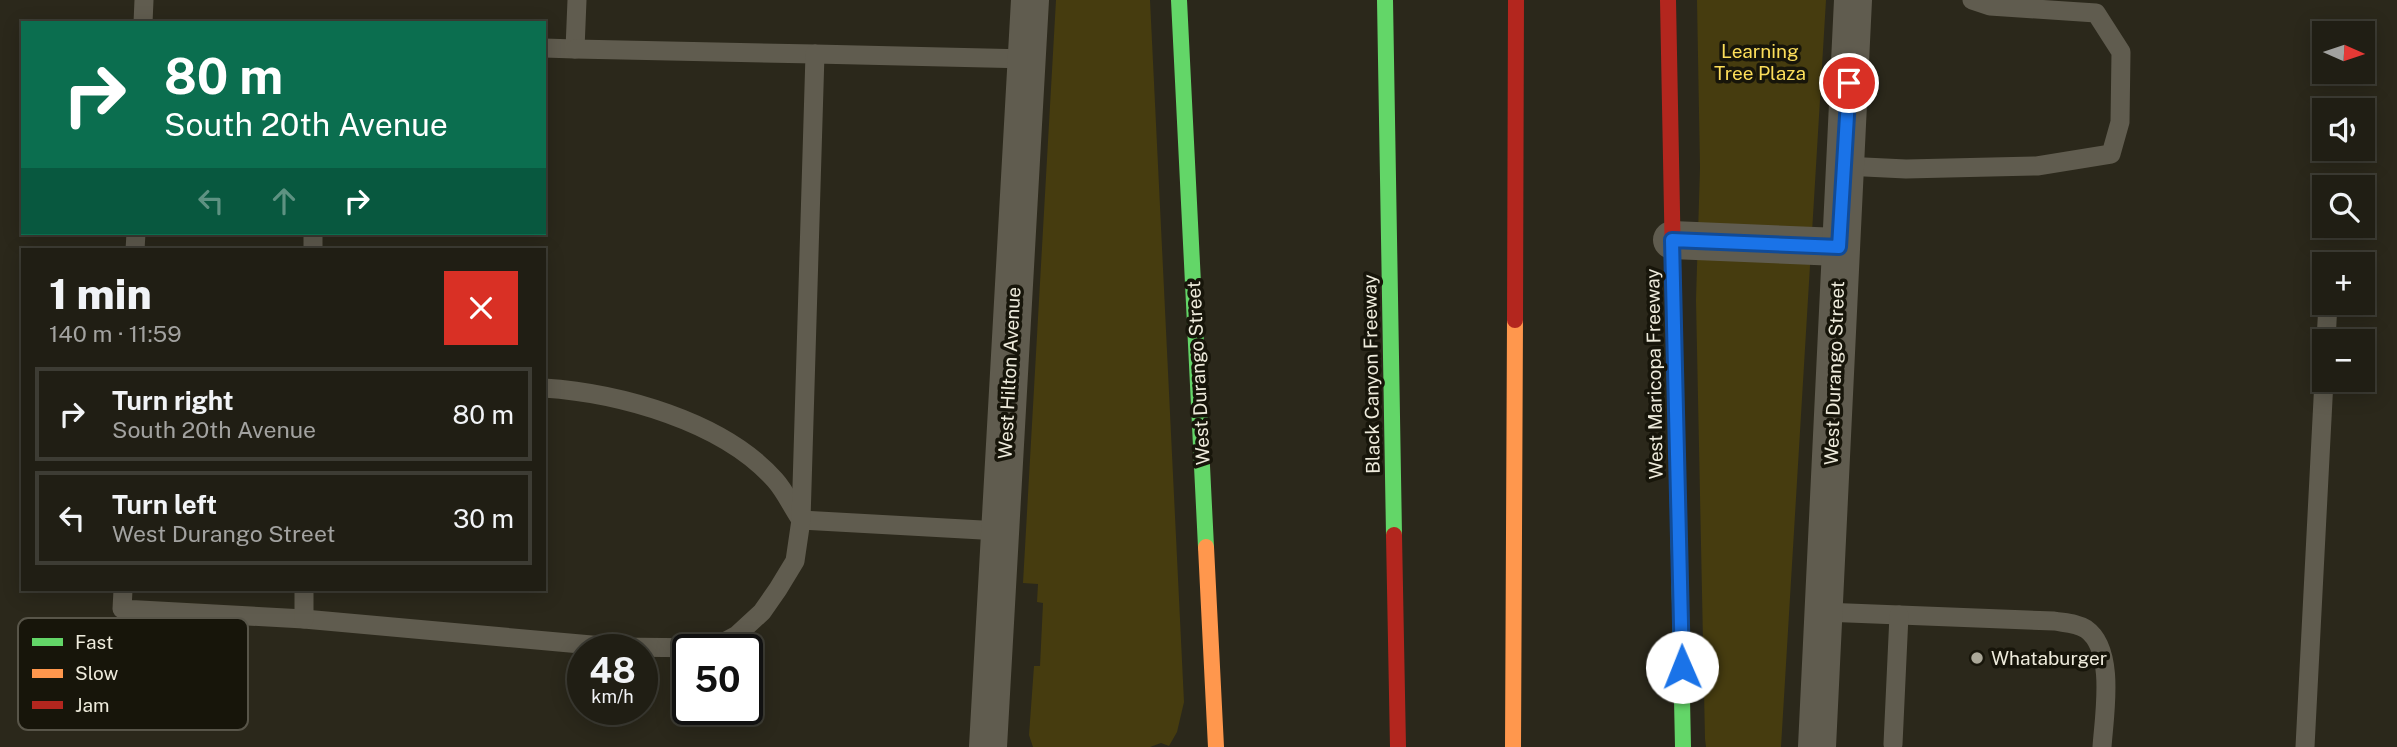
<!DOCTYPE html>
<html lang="en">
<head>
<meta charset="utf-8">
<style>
	body { margin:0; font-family:"Public Sans",sans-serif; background:#28271d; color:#f1f3f6; height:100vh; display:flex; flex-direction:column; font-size:26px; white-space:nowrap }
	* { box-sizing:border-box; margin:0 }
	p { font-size:23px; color:#a2a2a0 }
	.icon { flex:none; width:38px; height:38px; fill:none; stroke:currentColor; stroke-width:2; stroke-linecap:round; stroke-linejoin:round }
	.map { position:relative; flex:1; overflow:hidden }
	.details { position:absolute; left:21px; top:248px; width:525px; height:343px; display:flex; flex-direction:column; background:#201e14; border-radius:0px; box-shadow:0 4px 18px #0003,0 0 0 2px #3d3c34 }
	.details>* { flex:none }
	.hud { position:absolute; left:21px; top:21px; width:525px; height:214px; border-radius:0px; box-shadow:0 4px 18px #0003,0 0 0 2px #3d3c34; background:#0b6e4f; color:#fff; overflow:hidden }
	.needle { width:46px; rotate:93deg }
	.buttons { position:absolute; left:2312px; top:21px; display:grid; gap:14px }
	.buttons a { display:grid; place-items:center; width:63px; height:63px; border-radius:0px; background:#201e14; box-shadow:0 4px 18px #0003,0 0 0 2px #3d3c34; font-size:35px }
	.speed { position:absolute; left:567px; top:634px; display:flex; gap:14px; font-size:35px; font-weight:700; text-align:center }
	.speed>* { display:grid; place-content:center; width:91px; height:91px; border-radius:50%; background:#201e14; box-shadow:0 4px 18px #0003,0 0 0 2px #3d3c34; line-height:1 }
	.speed small { font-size:18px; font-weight:400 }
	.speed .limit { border:4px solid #111; border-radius:10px; background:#fff; color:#111 }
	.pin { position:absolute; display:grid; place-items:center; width:60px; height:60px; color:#fff; margin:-30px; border:4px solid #fff; border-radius:50%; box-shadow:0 2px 7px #0007 }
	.me { position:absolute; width:77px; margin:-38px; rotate:359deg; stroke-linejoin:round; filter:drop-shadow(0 0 5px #0008) }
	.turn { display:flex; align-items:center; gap:24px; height:147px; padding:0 28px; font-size:32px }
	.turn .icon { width:91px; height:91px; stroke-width:2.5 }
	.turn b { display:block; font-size:49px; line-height:60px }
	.lanes { display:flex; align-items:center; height:66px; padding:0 28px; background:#0003; justify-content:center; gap:35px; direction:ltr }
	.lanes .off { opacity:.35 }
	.round { display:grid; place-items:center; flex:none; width:74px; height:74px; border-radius:0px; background:#28271d }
	.summary { display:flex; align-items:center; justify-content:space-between; height:119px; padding:0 28px }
	h1 { font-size:42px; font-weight:800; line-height:52px }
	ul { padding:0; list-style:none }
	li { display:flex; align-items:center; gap:21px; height:94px; margin:0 14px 10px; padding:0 14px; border:4px solid #3d3c34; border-radius:0px }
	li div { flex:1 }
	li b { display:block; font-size:26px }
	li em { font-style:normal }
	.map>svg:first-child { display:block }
</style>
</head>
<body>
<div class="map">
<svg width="2397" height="747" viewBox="0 0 2397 747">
	<rect width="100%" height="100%" fill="#2b281b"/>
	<!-- green -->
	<g fill="#463c0f">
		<polygon points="1056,0 1150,0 1184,702 1177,732 1169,746 1161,743 1150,747 1033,747 1029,735 1034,666 1040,666 1043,603 1037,602 1038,584 1023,583"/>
		<polygon points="1697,0 1826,0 1781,747 1706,747 1705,739 1696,300 1700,168"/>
	</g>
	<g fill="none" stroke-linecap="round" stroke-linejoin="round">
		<!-- lane -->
		<g stroke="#605c4f" stroke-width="19">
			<polyline points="143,23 144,0"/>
			<polyline points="544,48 575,49 577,0"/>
			<polyline points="575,49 815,54"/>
			<polyline points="1844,166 1906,169 2037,166 2111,154 2120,122 2121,52 2096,13 1990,6 1972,0"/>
			<polyline points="135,250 136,233"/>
			<polyline points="313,250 313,233"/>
			<polyline points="2326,341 2328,303"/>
			<path d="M544,388C619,393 723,421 775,480C785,491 792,507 801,520"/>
			<polyline points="801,520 1000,531"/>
			<polyline points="123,590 122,609 304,619 614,647 713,648 737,635 762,612 778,589 795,561 801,520 815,54 1027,59"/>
			<path d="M1823,612L2054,621C2065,623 2077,623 2086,629C2116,650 2104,716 2102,747"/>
			<polyline points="304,619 304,590"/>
			<polyline points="1893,744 1899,615"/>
			<polyline points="2305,747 2324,380"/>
		</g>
		<!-- street -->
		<g stroke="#605c4f" stroke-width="38">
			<polyline points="1672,240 1839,247"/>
			<polyline points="988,747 1030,0"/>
			<polyline points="1817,747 1853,0"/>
		</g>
		<!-- fast -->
		<g stroke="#63d668" stroke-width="16">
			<polyline points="1179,0 1206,547"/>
			<polyline points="1385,0 1394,535"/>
			<polyline points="1674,317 1683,747"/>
		</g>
		<!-- slow -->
		<g stroke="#ff974d" stroke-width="16">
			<polyline points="1206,547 1216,747"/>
			<polyline points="1513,747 1515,320"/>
		</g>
		<!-- jam -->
		<g stroke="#b3261e" stroke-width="16">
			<polyline points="1668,0 1674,317"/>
			<polyline points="1515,320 1516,0"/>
			<polyline points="1394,535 1398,747"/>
		</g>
	</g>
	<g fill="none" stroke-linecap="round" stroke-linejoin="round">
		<!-- route casing -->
		<g stroke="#114b97" stroke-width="18">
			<polyline id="route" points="1682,667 1672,240 1839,247 1849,83"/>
		</g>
		<!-- route -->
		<use href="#route" stroke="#1a73e8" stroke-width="12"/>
	</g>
	<!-- markers -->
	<circle fill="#aaa798" stroke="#17150a" stroke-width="2.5" cx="1977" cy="658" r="7"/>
	<g text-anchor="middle" stroke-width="7" stroke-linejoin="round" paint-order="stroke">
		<!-- park labels -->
		<g font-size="19" fill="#fcde5a" stroke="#17150a">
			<text x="1760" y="58">Learning<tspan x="1760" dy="22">Tree Plaza</tspan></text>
		</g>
		<!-- street labels -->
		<g font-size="19" fill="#eeebdc" stroke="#17150a">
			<text transform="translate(1009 373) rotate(-87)" y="7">West Hilton Avenue</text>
			<text transform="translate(1198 373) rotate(-93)" y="7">West Durango Street</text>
			<text transform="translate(1834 373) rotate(-88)" y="7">West Durango Street</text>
			<text transform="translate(1371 374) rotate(-91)" y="7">Black Canyon Freeway</text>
			<text transform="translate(1654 374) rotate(-91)" y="7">West Maricopa Freeway</text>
		</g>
		<!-- poi labels -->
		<g font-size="19" fill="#eeebdc" stroke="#17150a" text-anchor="start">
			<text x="1991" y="665">Whataburger</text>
		</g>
	</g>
	<!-- legend -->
	<rect x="18" y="618" width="230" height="112" rx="10" fill="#17150a" stroke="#585549" stroke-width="2"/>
	<rect x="32" y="638" width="31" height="8" fill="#63d668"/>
	<rect x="32" y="669" width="31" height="9" fill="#ff974d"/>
	<rect x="32" y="701" width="31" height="8" fill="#b3261e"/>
	<g font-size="19" fill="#eeebdc">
		<text x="75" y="649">Fast</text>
		<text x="75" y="680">Slow</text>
		<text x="75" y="712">Jam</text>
	</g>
</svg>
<div class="buttons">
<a><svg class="needle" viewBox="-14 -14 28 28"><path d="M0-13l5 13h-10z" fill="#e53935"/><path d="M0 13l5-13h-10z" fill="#a2a2a0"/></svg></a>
<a><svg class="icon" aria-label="sound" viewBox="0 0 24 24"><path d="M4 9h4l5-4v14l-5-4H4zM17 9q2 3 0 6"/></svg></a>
<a><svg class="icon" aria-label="search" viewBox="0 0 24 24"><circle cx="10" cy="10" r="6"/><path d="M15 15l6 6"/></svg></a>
<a>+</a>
<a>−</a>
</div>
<div class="speed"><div>48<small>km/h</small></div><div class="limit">50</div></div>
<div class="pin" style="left:1849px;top:83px;background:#d93025"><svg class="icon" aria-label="arrive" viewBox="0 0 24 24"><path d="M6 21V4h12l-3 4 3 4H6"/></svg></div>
<svg class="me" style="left:1682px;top:667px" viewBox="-20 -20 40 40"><circle r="19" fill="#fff"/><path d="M0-13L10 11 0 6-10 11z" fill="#1a73e8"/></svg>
<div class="hud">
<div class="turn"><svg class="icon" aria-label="right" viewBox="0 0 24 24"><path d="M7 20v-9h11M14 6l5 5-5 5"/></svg><div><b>80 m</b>South 20th Avenue</div></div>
<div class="lanes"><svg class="icon off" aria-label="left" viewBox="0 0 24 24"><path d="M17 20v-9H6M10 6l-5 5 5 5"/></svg><svg class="icon off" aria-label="ahead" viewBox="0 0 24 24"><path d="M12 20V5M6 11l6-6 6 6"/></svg><svg class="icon" aria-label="right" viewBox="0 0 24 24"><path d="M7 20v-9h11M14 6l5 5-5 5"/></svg></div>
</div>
<section class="details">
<div class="summary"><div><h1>1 min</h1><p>140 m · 11:59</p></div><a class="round" style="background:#d93025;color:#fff"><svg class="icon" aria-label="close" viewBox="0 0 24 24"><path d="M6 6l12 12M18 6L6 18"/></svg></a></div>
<ul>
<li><svg class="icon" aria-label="right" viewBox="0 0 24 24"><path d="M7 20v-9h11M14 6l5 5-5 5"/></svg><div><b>Turn right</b><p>South 20th Avenue</p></div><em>80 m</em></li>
<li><svg class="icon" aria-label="left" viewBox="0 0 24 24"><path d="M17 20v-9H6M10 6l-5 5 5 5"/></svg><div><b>Turn left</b><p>West Durango Street</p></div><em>30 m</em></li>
</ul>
</section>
</div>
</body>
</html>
